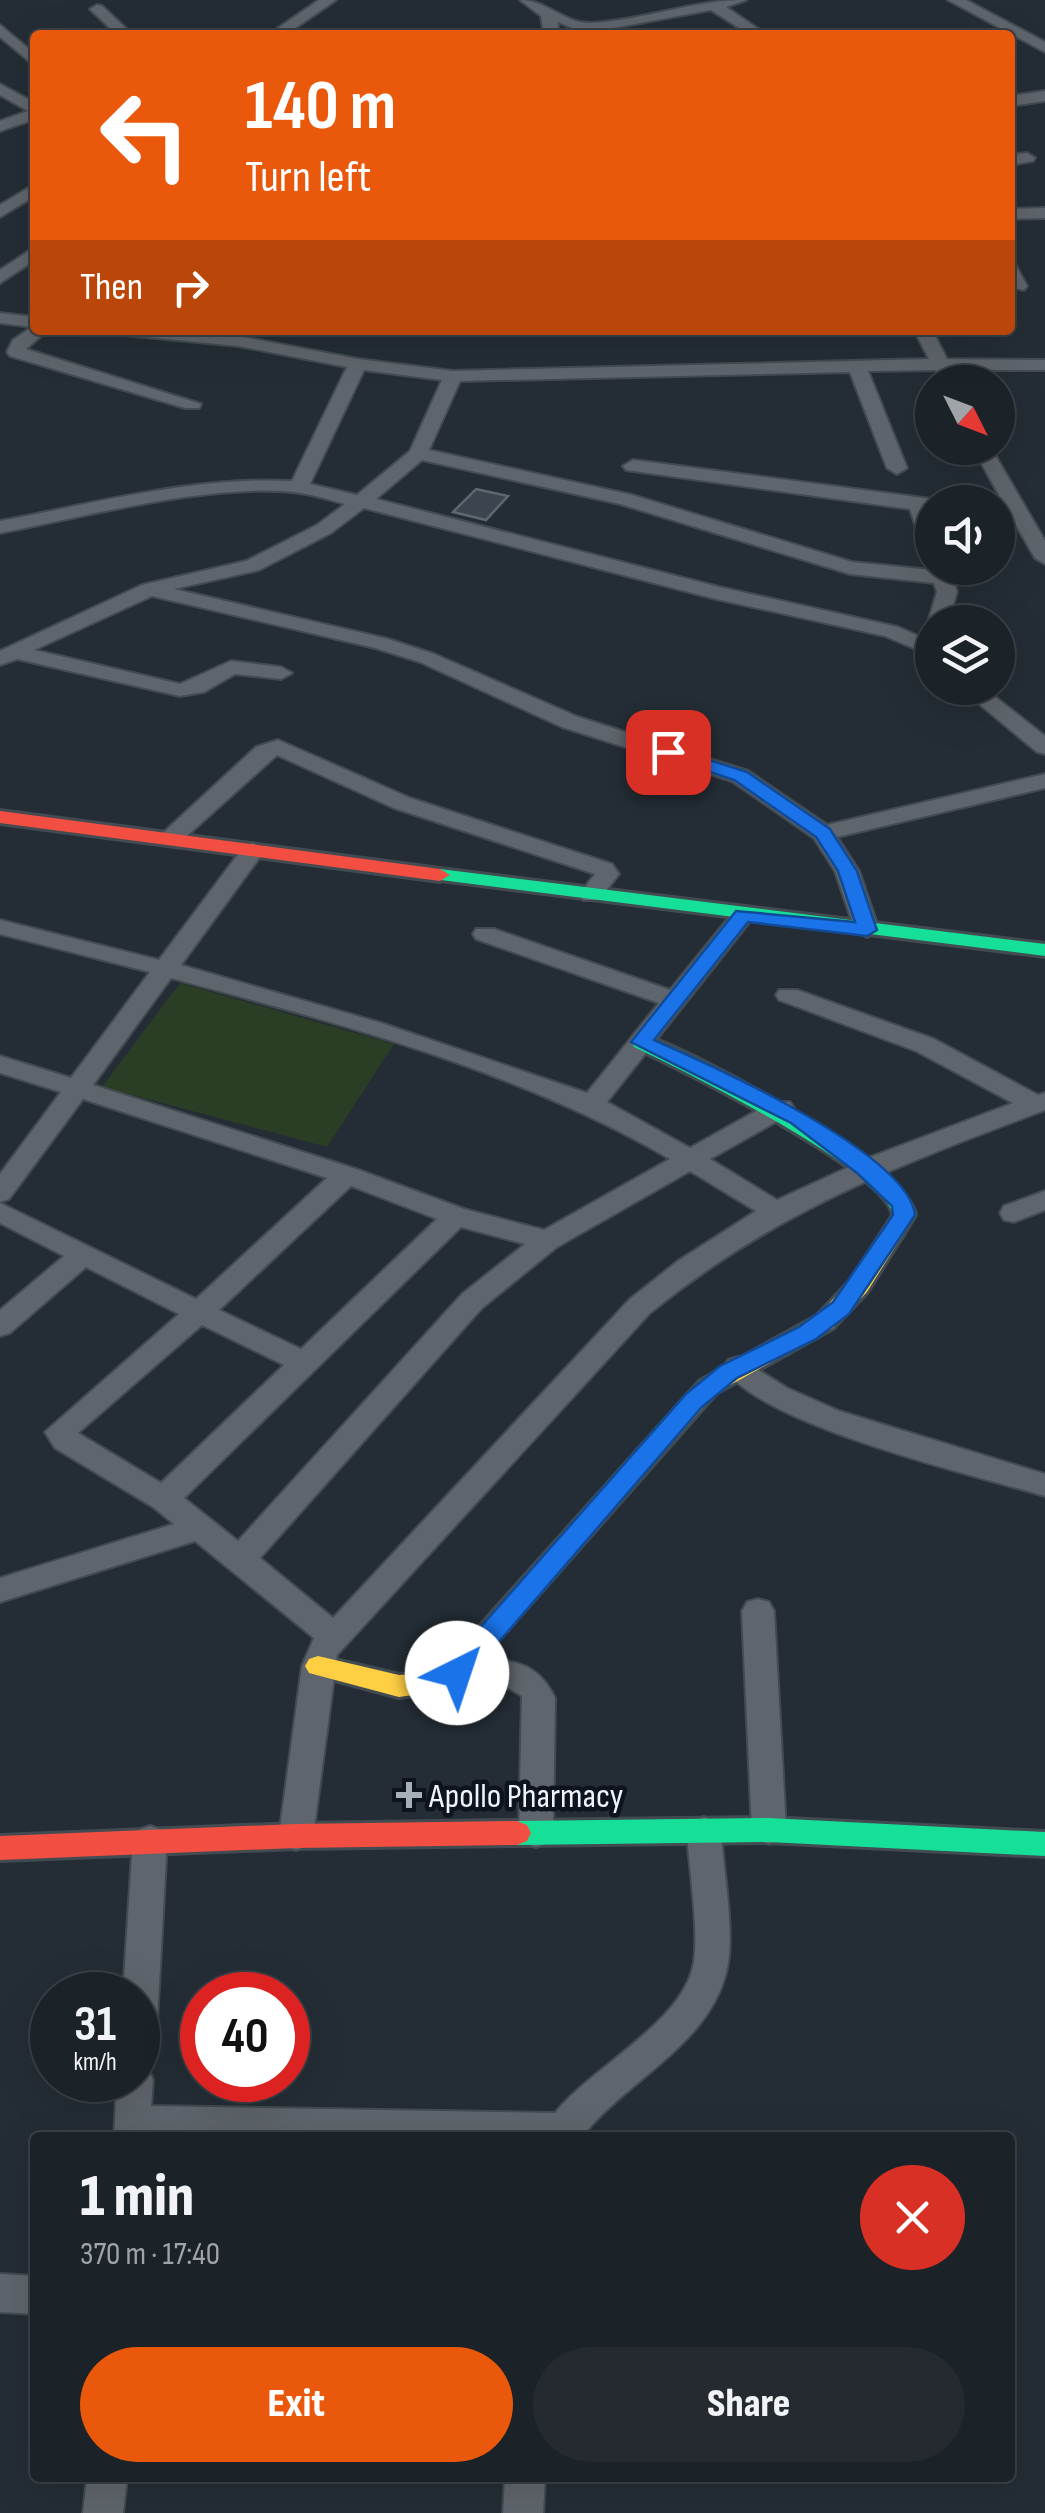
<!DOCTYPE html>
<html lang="en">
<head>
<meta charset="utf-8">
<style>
	body { margin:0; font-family:"Sofia Sans Condensed",sans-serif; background:#242a30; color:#f1f3f6; height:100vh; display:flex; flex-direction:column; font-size:38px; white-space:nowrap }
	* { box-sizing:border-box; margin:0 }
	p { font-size:32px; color:#a0a4a8 }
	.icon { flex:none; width:55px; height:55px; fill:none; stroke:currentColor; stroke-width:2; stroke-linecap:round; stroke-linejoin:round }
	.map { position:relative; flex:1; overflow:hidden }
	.details { position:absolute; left:30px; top:2132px; width:985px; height:350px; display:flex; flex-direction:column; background:#1b2228; border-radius:10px; box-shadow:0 10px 40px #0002,0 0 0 2px #393f45 }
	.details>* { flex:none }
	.banner { position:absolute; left:30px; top:30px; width:985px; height:305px; border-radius:10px; box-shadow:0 10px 40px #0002,0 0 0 2px #393f45; background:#ea580c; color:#fff; overflow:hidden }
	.needle { width:65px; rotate:132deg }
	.fabs { position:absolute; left:915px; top:365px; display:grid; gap:20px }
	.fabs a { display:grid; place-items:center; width:100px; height:100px; border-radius:50%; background:#1b2228; box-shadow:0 10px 40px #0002,0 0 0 2px #393f45; font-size:50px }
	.speed { position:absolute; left:30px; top:1972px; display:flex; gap:20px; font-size:50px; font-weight:700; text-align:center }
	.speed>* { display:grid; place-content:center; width:130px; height:130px; border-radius:50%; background:#1b2228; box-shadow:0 10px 40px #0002,0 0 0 2px #393f45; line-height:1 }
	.speed small { font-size:25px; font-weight:400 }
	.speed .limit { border:15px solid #d22; background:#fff; color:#111 }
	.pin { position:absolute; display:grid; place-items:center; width:85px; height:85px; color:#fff; margin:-42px; border-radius:20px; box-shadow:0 5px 15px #0006 }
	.me { position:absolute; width:110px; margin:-55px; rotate:41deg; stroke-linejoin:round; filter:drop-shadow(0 0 8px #0008) }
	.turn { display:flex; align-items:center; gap:35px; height:210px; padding:0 50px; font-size:45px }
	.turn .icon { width:130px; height:130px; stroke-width:2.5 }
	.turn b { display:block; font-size:70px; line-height:85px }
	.then { display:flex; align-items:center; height:95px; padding:0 50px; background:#0003; gap:20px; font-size:38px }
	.round { display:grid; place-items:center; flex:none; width:105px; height:105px; border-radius:52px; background:#242a30 }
	.overview { display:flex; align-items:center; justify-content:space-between; height:170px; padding:0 50px }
	h1 { font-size:60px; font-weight:800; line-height:75px }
	.action { display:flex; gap:20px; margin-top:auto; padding:20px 50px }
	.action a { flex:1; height:115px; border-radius:60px; background:#ea580c; color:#fff; font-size:40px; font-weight:800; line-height:115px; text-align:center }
	.action a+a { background:#242a30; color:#f1f3f6 }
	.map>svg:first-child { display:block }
</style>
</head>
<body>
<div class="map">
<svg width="1045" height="2513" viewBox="0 0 1045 2513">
	<rect width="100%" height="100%" fill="#242d35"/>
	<!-- green -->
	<polygon fill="#2a3d25" points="180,983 394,1044 327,1147 102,1087"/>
	<!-- building -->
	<polygon fill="#3a454f" stroke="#5f676e" stroke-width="2.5" points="476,489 508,496 486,520 453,512"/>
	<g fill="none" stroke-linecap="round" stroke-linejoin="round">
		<!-- street casing -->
		<g stroke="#424b51" stroke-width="4">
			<g id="street">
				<polygon points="319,0 336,0 285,35 268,35"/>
				<path d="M520,0C546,0 567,25 592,23C644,20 693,0 746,0L726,7L767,35H750L711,10L602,30L607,35H588L558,22V35H544L541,16Z"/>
				<polygon points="948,0 966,0 1045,42 1045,52"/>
				<polygon points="97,5 102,6 133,35 117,35 90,9"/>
				<polygon points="0,25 35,54 35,66 0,37"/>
				<polygon points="0,84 35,103 35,119 0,131 0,121 28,111 0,95"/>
				<polygon points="1045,91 1045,101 1010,106 1010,96"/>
				<polygon points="1027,153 1035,158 1033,161 1010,165 1010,155"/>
				<polygon points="35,184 35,196 0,217 0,205"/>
				<polygon points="1045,208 1045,218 1010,219 1010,209"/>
				<polygon points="35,247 35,260 0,283 0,270"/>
				<polygon points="1010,265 1016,266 1027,286 1024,290 1010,287"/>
				<polygon points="0,313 35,317 35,330 48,330 26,349 201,404 199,408 185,408 10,356 7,352 13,340 32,327 0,323"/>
				<path d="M116,330L238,336L358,359L453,371L929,359L914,330H932L947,359L1045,360V370H953L957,377L948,382L942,381L935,370L868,371L907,468L897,474L887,468L850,372L460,381L429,450L632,495L852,562L931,570L932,564V568H950L957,592L948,622H932V627L928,622L937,592L934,583L850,574L620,504L422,460L376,499L719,587L898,627L932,642V656L885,636L716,599L364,508L331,533L259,570L174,589L388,639L434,654L578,717L748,771L827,825L1045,774V788L837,837L859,871L879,930L867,937L855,930L835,871L814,838L732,781L562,727L420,662L375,648L152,596L34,650L180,684L231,661L281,667L292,673L281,679L235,674L204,692L180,696L17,659L0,665V651L142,585L246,561L317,525L345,504C330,500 315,495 300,493C217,481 84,517 0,533V521C96,503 195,476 292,481L347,367L238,346L125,335ZM364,370L442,380L410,451L357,495L310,484Z"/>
				<polygon points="973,448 991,448 1045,541 1045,564 1035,558 1005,506 951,502 961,496 999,495"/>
				<polygon points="633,460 939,500 941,502 932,502 932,552 922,546 910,509 626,470 623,466"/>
				<polygon points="960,688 984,688 1045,736 1045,754 1037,752"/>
				<polygon points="278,740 410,798 612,864 619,874 599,900 583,900 579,895 595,874 394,808 277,755 179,843 163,843 159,838 163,833 256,747"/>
				<path d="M253,843L265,850L181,965L381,1023L587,1093L659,1003L476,939L473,934L476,929H494L670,990L735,910H751L755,915L751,920L607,1102L690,1148L772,1102H790L794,1108L790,1114L710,1159L777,1200L873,1156L1013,1103L916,1051L779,1000L776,995L779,990H797L934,1039L1038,1095L1045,1093V1110C894,1167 777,1210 650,1313L337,1655L313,1836L308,1846L296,1850L284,1846L279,1836L302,1666L314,1638L195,1541L0,1602V1578L174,1524L153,1507L55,1448L45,1432L179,1314L86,1267L10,1333L0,1336V1310L64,1256L0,1223V1203L196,1299L327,1178L83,1099L9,1199L0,1202V1174L61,1092L0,1073V1056L71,1078L150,972L0,934V920L159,960L245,845ZM171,978C341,1024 517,1070 670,1159L544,1230L464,1209L356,1169L93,1085ZM690,1171L756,1211L678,1261L630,1299L333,1618L260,1558L482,1308L557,1247ZM351,1186L437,1219L301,1349L219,1310ZM461,1227L525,1244L462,1294L238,1541L184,1498ZM202,1325L284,1365L161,1483L78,1433Z"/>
				<polygon points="1045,1191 1045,1210 1014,1222 1004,1220 1000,1213 1004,1206"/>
				<path d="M738,1357L787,1388L839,1411L1045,1474V1496C978,1476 756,1424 724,1367L728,1360Z"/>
				<polygon points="758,1599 769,1602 774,1611 786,1830 781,1840 769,1844 757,1840 752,1830 742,1611 747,1602"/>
				<path d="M457,1660C500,1660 534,1654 555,1698L553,1833L548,1843L536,1847L524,1843L519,1833L522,1696L505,1686L446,1682L441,1673L446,1664Z"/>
				<path d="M704,1817L716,1821L721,1831C723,1867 734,1929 728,1963C715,2043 627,2078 581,2138H114L117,2080H138V2064L148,2068L153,2080L151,2106L555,2113C593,2066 684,2022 694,1962C699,1928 689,1868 687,1831L692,1821Z"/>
				<polygon points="150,1826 162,1830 167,1840 156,2040 151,2051 138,2056 138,1995 123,1995 133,1840 138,1830"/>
				<polygon points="0,2274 35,2276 35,2314 0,2312"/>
				<polygon points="87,2478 127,2478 123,2513 83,2513"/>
				<polygon points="505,2478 545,2478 543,2513 503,2513"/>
			</g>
		</g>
		<!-- fast casing -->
		<g stroke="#424b51" stroke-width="6">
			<g id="fast">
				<polygon points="440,869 1045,944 1045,956 433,879 430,875"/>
				<path d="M641,1035C692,1049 907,1166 915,1215L901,1238H885L882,1233L893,1215C886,1171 679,1068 634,1047L631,1042L634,1037Z"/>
				<polygon points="769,1818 1045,1832 1045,1856 769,1842 517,1845 507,1841 503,1833 507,1825 517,1821"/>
			</g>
		</g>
		<!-- slow casing -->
		<g stroke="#424b51" stroke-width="6">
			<polygon id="slow" points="893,1225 904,1233 867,1292 833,1328 716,1393 455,1689 399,1697 309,1673 305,1666 309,1659 318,1656 399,1675 439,1672 700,1381 817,1316 851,1280 885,1228"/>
		</g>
		<!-- jam casing -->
		<g stroke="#424b51" stroke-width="6">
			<g id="jam">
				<polygon points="0,811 440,869 450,875 440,881 0,823"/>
				<polygon points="517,1821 527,1825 531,1833 527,1841 517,1845 296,1848 0,1860 0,1836 296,1824"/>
			</g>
		</g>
		<!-- street -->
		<use href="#street" fill="#5f656c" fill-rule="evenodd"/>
		<!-- fast -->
		<use href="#fast" fill="#16e098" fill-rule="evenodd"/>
		<!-- slow -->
		<use href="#slow" fill="#ffcf43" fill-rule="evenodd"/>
		<!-- jam -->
		<use href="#jam" fill="#f24e42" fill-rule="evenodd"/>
	</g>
	<!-- route -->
	<path fill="#1a73e8" stroke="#114b97" stroke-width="2.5" d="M668,747L747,772L830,829L857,871L877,930L867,936L748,922L654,1040C709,1064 908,1153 915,1215L849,1314L816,1339L737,1378L702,1407L466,1680L457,1683L447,1680L444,1673L447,1665L686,1394L720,1366L799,1327L833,1302L893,1215L892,1206L857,1173L791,1123L631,1042L736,911L855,922L838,871L816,837L734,780L661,756V749Z"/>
	<!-- markers -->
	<path fill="#a6afb8" stroke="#0d141c" stroke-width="4" d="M404 1780h10v10h10v10h-10v10h-10v-10h-10v-10h10z"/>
	<g text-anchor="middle" stroke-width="9" stroke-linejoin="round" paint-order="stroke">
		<!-- near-poi labels -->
		<g font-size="35" fill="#ecf5fe" stroke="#0d141c" text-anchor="start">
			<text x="429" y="1807">Apollo Pharmacy</text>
		</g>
	</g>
</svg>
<div class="fabs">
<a><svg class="needle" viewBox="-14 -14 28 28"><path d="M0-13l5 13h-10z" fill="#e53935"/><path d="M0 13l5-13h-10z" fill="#a0a4a8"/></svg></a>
<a><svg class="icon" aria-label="sound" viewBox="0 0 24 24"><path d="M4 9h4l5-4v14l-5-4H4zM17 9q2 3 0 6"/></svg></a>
<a><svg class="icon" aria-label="layers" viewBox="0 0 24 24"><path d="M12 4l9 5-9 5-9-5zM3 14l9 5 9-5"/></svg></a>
</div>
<div class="speed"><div>31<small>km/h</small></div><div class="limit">40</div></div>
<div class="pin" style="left:668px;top:752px;background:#d93025"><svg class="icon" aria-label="arrive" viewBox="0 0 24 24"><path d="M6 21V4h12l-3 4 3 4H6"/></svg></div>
<svg class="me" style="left:457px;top:1673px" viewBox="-20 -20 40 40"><circle r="19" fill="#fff"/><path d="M0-13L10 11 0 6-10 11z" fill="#1a73e8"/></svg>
<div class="banner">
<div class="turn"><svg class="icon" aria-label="left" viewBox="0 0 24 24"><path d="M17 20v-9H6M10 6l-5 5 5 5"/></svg><div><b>140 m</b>Turn left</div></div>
<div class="then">Then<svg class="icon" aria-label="right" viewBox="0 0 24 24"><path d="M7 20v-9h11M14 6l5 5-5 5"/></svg></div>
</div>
<section class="details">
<div class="overview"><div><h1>1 min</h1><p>370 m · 17:40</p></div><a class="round" style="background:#d93025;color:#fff"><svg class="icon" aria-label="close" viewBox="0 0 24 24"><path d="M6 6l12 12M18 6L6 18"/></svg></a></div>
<div class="action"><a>Exit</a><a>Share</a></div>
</section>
</div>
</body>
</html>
